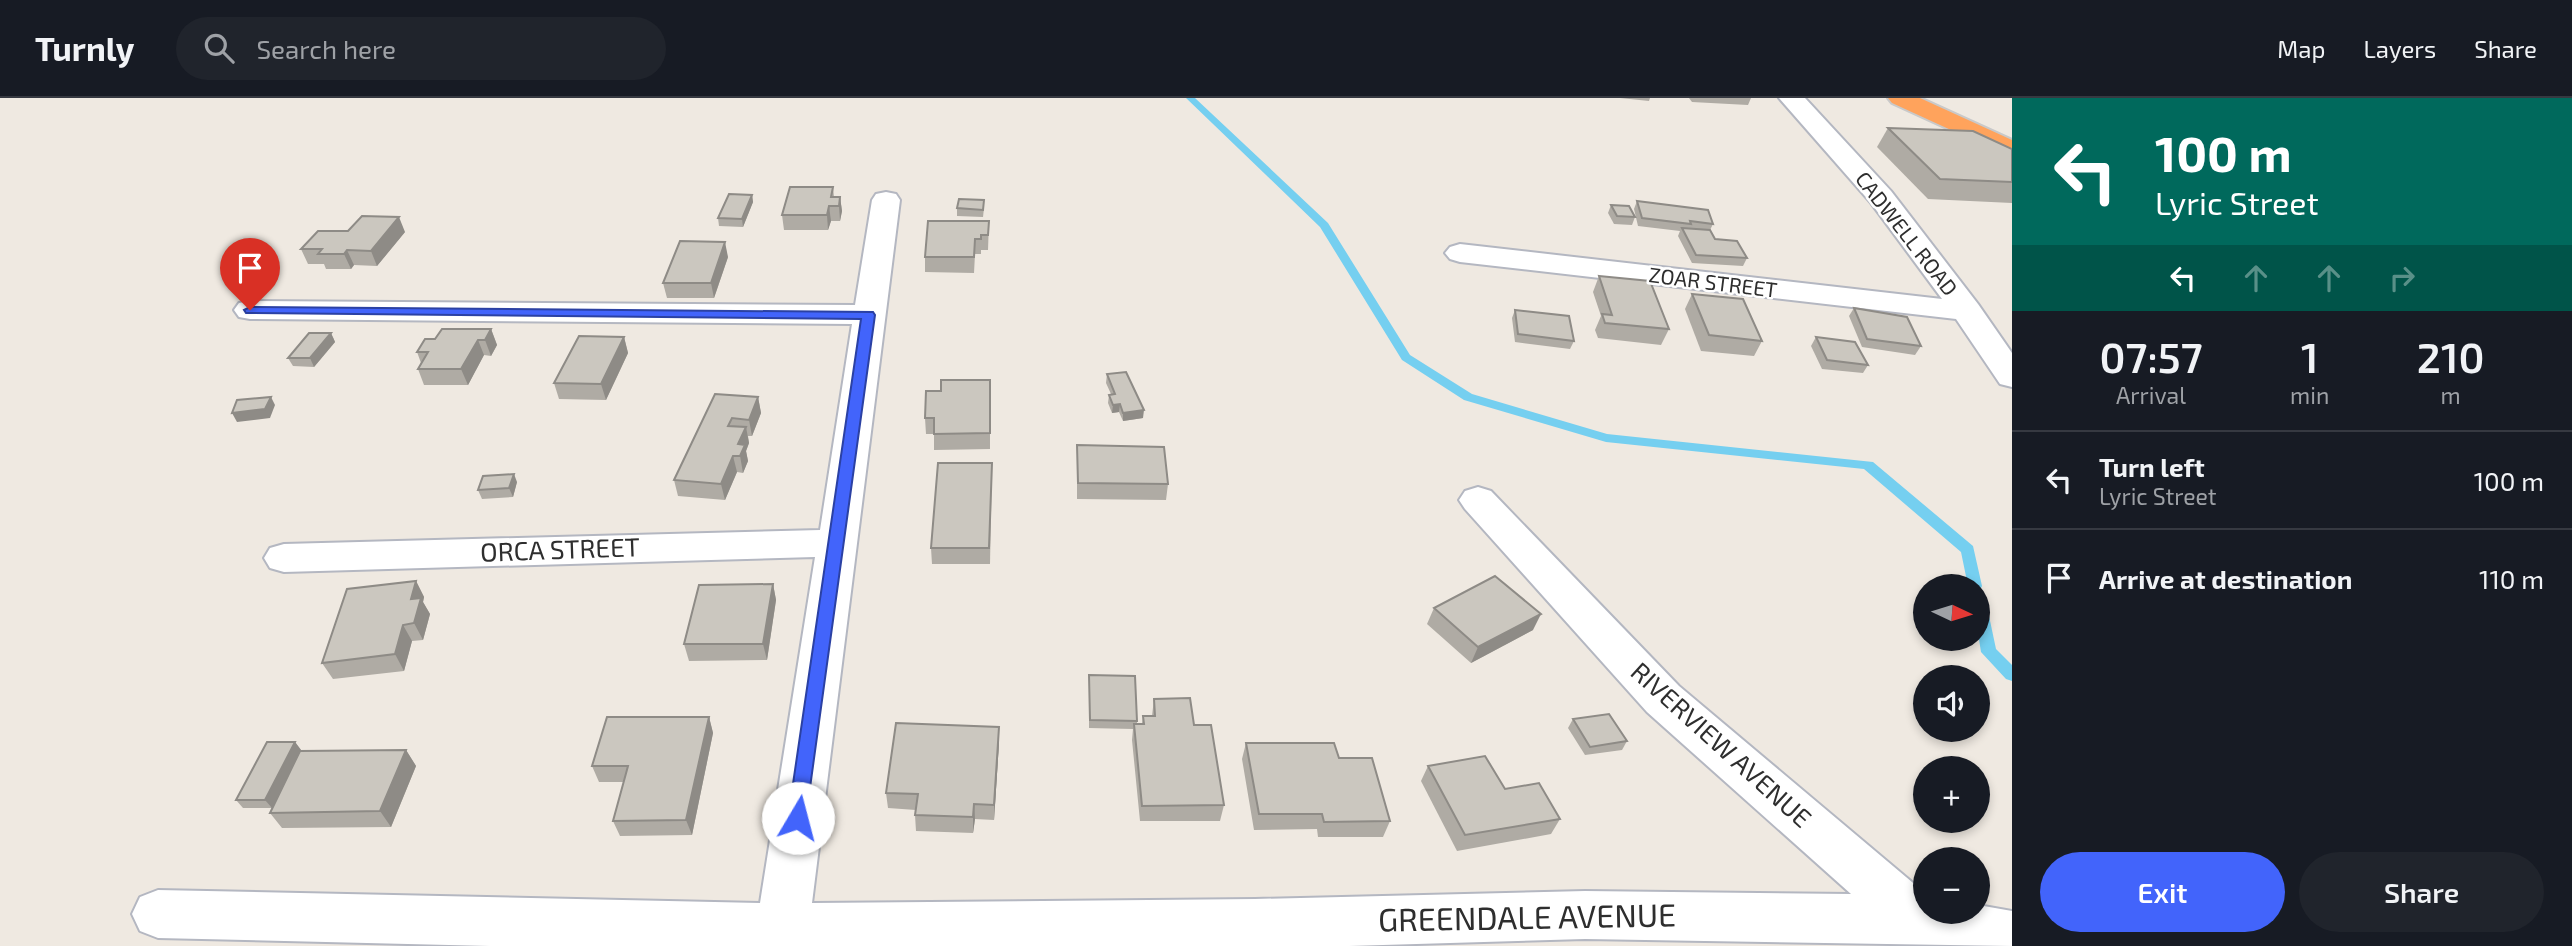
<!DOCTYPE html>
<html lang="en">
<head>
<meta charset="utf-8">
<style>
	body { margin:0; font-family:"Exo 2",sans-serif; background:#20242c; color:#f1f3f6; height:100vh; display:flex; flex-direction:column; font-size:26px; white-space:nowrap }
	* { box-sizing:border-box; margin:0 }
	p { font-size:23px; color:#9ea1a6 }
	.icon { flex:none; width:38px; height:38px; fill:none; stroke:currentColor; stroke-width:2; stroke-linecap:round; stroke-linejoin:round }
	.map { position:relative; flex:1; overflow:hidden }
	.side { display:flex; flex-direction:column; background:#171b24; width:560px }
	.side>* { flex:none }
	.guide { background:#00695c; color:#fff; overflow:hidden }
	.needle { width:46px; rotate:94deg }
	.tools { position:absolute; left:1913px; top:476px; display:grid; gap:14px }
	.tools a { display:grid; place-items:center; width:77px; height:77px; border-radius:50%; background:#171b24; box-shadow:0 4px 10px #0003; font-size:35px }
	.pin { position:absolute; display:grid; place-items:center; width:60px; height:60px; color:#fff; margin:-72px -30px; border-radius:50% 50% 50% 0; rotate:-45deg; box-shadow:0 0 7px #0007 }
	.pin .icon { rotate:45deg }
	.me { position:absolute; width:77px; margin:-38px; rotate:8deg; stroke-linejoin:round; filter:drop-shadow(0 0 5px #0008) }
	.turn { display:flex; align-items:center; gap:24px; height:147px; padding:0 28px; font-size:32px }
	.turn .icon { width:91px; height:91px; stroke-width:2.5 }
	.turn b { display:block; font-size:49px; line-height:60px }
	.lanes { display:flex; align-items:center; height:66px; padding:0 28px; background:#0003; justify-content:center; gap:35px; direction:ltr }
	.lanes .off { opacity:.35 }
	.eta { display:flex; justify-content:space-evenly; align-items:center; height:119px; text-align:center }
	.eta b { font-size:42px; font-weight:600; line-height:49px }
	.cta { display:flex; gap:14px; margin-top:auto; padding:14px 28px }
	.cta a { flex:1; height:80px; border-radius:42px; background:#4264fb; color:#fff; font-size:28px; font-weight:600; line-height:80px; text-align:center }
	.cta a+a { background:#20242c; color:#f1f3f6 }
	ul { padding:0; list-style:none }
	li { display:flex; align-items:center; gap:21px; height:98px; padding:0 28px; border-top:2px solid #363941 }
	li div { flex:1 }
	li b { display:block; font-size:26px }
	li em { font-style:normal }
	header { display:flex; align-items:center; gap:42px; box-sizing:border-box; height:98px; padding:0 35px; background:#171b24; border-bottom:2px solid #363941 }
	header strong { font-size:33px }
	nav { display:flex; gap:38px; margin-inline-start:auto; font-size:24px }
	.search { width:490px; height:63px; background:#20242c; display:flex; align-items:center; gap:18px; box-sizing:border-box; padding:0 24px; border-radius:38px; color:#9ea1a6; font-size:26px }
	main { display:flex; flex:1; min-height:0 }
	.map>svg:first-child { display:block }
</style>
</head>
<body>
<header>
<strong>Turnly</strong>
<div class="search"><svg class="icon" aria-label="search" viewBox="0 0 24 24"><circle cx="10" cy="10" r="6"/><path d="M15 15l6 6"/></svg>Search here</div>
<nav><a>Map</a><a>Layers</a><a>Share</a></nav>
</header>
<main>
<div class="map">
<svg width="2012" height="848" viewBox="0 0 2012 848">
	<rect width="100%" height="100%" fill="#efe9e1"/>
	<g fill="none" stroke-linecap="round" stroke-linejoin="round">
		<!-- stream -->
		<g fill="#75cff0" fill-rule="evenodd">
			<polygon points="1186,0 1195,0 1328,125 1410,257 1472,296 1607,336 1873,364 1973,448 1982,488 1980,492 1978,493 1978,488 1968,488 1961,454 1864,371 1606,344 1464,302 1402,262 1320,129"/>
			<polygon points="1978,493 1983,495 1985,499 1996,551 2012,567 2012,583 2006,581 1981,554 1978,535"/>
		</g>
		<!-- street casing -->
		<g stroke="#b4b7c1" stroke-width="4">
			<g id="street">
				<polygon points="1779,0 1805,0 1891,93 1978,206 2012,255 2012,289 2000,286 1956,221 1460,164 1450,161 1445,155 1450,149 1460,146 1942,201 1871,105"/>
				<polygon points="886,94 896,96 900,102 812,805 1255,801 1585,793 1851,796 1647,614 1465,411 1459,402 1465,393 1478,389 1491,393 1679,588 1925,795 1925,814 1978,814 1978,807 2012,813 2012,848 1585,841 1349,848 490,848 158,840 140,833 132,816 140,799 158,792 760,805 815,459 284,474 270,470 264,460 270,450 284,446 820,432 852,226 250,221 239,219 234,212 239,205 250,203 855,207 872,102 876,96"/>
			</g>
		</g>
		<!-- highway casing -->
		<g stroke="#c9c9c9" stroke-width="4">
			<polygon id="highway" points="1888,0 1920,0 2012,42 2012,60 1892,5"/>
		</g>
		<!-- street -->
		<use href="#street" fill="#fff" fill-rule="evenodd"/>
		<!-- highway -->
		<use href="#highway" fill="#ffa35c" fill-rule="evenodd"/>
	</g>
	<!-- wall -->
	<g fill="#afaba4">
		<polygon points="1620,0 1650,0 1649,3"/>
		<polygon points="1689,0 1751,0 1748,7 1692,4"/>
		<polygon points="1888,30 2012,51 2012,105 1928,101 1877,49"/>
		<polygon points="833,89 834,99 840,99 842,113 840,123 831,123 828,132 784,132 782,117"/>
		<polygon points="752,97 753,104 743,129 719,128 718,120"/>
		<polygon points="1637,103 1713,126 1710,132 1715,141 1747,160 1743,168 1692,165 1678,138 1680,133 1638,128 1634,111"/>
		<polygon points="1611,107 1635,119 1632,127 1614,126 1608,115"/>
		<polygon points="957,110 984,110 983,119 957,118"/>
		<polygon points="989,123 988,152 981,152 981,156 975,156 974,175 925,174 925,159"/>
		<polygon points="405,134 377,168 354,167 351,171 326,171 324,166 308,166 301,151"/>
		<polygon points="728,159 714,200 667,200 663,185"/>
		<polygon points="1599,178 1669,231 1661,247 1598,240 1595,232 1601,218 1593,194"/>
		<polygon points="1692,196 1762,243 1754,258 1701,253 1685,211"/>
		<polygon points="1854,210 1921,248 1915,257 1862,249 1849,218"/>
		<polygon points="1515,212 1574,243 1570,251 1515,244 1512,220"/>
		<polygon points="491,231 497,247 491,258 484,257 468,287 424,287 418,271 421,265 417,254 435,241"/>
		<polygon points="331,235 335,244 314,269 293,268 288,260"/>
		<polygon points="624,239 628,255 606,302 559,301 554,285"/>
		<polygon points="1816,239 1868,267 1863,275 1822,271 1811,248"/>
		<polygon points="1107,276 1143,320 1123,323 1119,314 1112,315 1108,305 1109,297 1111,296 1106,285"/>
		<polygon points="990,282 990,351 934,352 934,336 926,336 925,320 941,293"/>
		<polygon points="715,296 758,299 761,315 752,338 748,338 749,345 746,353 748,363 743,375 737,374 725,402 678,398 674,382"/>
		<polygon points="1077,347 1168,386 1166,402 1077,401"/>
		<polygon points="992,365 990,466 932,466 931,450"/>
		<polygon points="517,384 513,399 482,401 478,392"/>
		<polygon points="416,483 424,499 423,504 430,516 423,542 412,543 404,573 333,581 322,565"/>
		<polygon points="773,486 776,502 767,562 689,563 684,546"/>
		<polygon points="1434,510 1533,532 1471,565 1427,526"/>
		<polygon points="1089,577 1137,623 1137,626 1142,626 1143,618 1152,618 1154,601 1194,627 1224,707 1220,723 1140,723 1132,642 1133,631 1089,630"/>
		<polygon points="709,619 713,635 692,737 620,738 613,723 624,684 599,684 592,668"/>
		<polygon points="1573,621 1627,643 1622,652 1585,657 1568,630"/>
		<polygon points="999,629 999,645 994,722 975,721 973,735 916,733 915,717 916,712 888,710 886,695"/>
		<polygon points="295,644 301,652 300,653 406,652 416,668 391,729 282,730 270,715 272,710 243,710 236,702"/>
		<polygon points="1246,645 1390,723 1383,739 1318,739 1317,731 1254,732 1242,661"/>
		<polygon points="1428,668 1505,691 1560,721 1551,736 1457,753 1421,683"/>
	</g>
	<!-- shaded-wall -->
	<g fill="#8e8b86">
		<polygon points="752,97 753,104 743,129 742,121"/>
		<polygon points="840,99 842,113 840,123 839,108"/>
		<polygon points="829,108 831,123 828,132 827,117"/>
		<polygon points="399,119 405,134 377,168 371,153"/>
		<polygon points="725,144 728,159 714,200 711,185"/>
		<polygon points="347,152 354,167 351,171 344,156"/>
		<polygon points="491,231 497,247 491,258 485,242"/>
		<polygon points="331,235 335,244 314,269 310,260"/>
		<polygon points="624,239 628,255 606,302 601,286"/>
		<polygon points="478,242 484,257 468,287 461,271"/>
		<polygon points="271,299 275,307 270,320 237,324 232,315"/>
		<polygon points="758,299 761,315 752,338 749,322"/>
		<polygon points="1120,306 1119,314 1112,315 1113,307"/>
		<polygon points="1144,312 1143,320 1123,323 1123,315"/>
		<polygon points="746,329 749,345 746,353 748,363 743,375 738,346"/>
		<polygon points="733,358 737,374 725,402 721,386"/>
		<polygon points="514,376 517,384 513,399 509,390"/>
		<polygon points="416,483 424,499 423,504 430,516 423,542 414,525 411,501"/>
		<polygon points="773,486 776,502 767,562 763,546"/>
		<polygon points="1541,516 1533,532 1471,565 1478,549"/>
		<polygon points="403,527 412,543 404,573 395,556"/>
		<polygon points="709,619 713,635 692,737 686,722"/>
		<polygon points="999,629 999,645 994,722 994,707"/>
		<polygon points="295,644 301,652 272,710 265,702"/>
		<polygon points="406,652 416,668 391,729 380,713"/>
		<polygon points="974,706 975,721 973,735 973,719"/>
	</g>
	<!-- building -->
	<g fill="#cbc7bf" stroke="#8e8b86" stroke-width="2">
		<polygon points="1888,30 1973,33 2012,51 2012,84 1940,81"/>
		<polygon points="790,89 833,89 831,99 840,99 839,108 829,108 827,117 782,117"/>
		<polygon points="729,96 752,97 742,121 718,120"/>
		<polygon points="959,101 984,102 983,112 957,110"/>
		<polygon points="1637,103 1708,112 1713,126 1690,123 1691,126 1642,120"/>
		<polygon points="1611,107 1629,108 1635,119 1617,118"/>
		<polygon points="362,118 399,119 371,153 347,152 344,156 318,156 322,151 301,151 318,133 348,133"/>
		<polygon points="928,123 989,123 988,137 981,137 981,141 975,141 974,159 925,159"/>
		<polygon points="1682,130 1710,132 1715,141 1737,143 1747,160 1696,157"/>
		<polygon points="680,143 725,144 711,185 663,185"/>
		<polygon points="1599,178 1650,183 1669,231 1605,225 1602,216 1612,217"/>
		<polygon points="1692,196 1743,201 1762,243 1709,237"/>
		<polygon points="1854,210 1907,219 1921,248 1867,241"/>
		<polygon points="1515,212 1569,218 1574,243 1518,236"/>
		<polygon points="442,231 491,231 485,242 478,242 461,271 418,271 428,254 417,254 425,241 435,241"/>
		<polygon points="309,235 331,235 310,260 288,260"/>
		<polygon points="579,238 624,239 601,286 554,285"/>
		<polygon points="1816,239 1855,244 1868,267 1827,262"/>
		<polygon points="1126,274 1144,312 1123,315 1120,306 1113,307 1109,297 1115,296 1107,276"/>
		<polygon points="941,282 990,282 990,335 934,336 934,320 925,320 926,293 941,293"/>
		<polygon points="715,296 758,299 749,322 732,320 728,328 746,329 738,346 745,347 740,358 733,358 721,386 674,382"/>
		<polygon points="271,299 265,311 232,315 237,302"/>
		<polygon points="1077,347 1164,349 1168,386 1078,385"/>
		<polygon points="938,365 992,365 989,450 931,450"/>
		<polygon points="514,376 509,390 478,392 483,378"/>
		<polygon points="1495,478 1541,516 1478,549 1434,510"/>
		<polygon points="416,483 411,501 421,500 414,525 403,527 395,556 322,565 347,491"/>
		<polygon points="773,486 763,546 684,546 699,487"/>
		<polygon points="1089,577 1135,578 1137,623 1090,622"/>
		<polygon points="1190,600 1194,627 1211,627 1224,707 1142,708 1134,626 1144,626 1143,618 1155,618 1154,601"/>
		<polygon points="1609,616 1627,643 1590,649 1573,621"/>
		<polygon points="607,619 709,619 686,722 613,723 628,668 592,668"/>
		<polygon points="896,625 999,629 994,707 974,706 973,719 915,717 918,696 886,695"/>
		<polygon points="267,644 295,644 265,702 236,702"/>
		<polygon points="1246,645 1334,645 1339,660 1372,660 1390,723 1324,724 1322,716 1259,716"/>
		<polygon points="406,652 380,713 270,715 300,653"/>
		<polygon points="1485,658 1505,691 1539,685 1560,721 1465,737 1428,668"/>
	</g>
	<!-- route -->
	<polygon fill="#4264fb" stroke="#2b41a3" stroke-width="2" points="250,209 873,214 875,217 805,726 798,729 791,726 788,720 861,221 246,215 244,212"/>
	<g text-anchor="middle" stroke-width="5" stroke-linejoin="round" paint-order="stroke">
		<!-- far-street labels -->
		<g font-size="21" fill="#2e2e2e" stroke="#fff">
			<text transform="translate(1906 136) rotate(52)" y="7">CADWELL ROAD</text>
			<text transform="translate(1713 185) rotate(7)" y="7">ZOAR STREET</text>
		</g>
		<!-- street labels -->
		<g font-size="26" fill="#2e2e2e" stroke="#fff">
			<text transform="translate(560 452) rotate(-2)" y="9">ORCA STREET</text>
			<text transform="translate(1721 647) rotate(42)" y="9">RIVERVIEW AVENUE</text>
		</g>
		<!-- near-street labels -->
		<g font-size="32" fill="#2e2e2e" stroke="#fff">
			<text transform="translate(1527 820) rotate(-1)" y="11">GREENDALE AVENUE</text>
		</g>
	</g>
</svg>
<div class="tools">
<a><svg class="needle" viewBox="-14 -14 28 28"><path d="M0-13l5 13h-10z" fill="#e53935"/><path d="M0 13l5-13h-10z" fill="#9ea1a6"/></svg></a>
<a><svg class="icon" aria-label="sound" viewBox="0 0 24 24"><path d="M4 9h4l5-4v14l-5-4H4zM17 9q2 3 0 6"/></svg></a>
<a>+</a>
<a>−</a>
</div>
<div class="pin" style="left:250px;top:212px;background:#d93025"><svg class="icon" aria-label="arrive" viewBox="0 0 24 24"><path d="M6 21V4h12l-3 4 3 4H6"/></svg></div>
<svg class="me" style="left:798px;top:720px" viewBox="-20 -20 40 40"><circle r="19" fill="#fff"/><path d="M0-13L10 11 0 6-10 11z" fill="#4264fb"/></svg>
</div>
<section class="side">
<div class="guide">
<div class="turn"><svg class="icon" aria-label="left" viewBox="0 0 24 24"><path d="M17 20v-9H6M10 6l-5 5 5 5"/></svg><div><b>100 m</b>Lyric Street</div></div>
<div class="lanes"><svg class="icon" aria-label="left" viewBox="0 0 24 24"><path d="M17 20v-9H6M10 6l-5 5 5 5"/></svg><svg class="icon off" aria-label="ahead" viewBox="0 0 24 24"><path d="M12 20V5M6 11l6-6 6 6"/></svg><svg class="icon off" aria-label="ahead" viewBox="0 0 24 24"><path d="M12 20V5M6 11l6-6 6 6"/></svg><svg class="icon off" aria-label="right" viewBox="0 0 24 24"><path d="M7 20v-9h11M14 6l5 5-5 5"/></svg></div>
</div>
<div class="eta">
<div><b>07:57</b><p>Arrival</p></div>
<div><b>1</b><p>min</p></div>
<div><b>210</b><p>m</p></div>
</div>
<ul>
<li><svg class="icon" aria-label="left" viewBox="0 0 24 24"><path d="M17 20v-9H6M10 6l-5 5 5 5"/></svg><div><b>Turn left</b><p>Lyric Street</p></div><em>100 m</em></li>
<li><svg class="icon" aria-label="arrive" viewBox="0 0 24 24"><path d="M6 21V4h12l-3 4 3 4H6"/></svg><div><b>Arrive at destination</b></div><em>110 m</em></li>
</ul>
<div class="cta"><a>Exit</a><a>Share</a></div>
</section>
</main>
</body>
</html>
